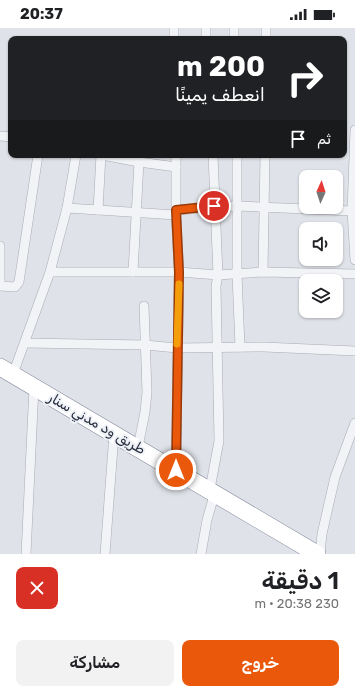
<!DOCTYPE html>
<html lang="ar">
<head>
<meta charset="utf-8">
<style>
	body { margin:0; font-family:Rubik,Vazirmatn,sans-serif; background:#f2f2f2; color:#202124; direction:rtl; height:100vh; display:flex; flex-direction:column; font-size:15px; white-space:nowrap }
	* { box-sizing:border-box; margin:0 }
	p { font-size:13px; color:#757577 }
	.icon { flex:none; width:22px; height:22px; fill:none; stroke:currentColor; stroke-width:2; stroke-linecap:round; stroke-linejoin:round }
	.map { position:relative; height:526px; overflow:hidden; direction:ltr }
	.panel { display:flex; flex-direction:column; background:#fff; flex:1 }
	.panel>* { flex:none }
	.hud { position:absolute; left:8px; top:8px; width:339px; height:122px; border-radius:8px; box-shadow:0 1px 3px #0004; direction:rtl; background:#202124; color:#fff; overflow:hidden }
	.needle { width:26px; rotate:3deg }
	.controls { position:absolute; left:299px; top:142px; display:grid; gap:8px }
	.controls a { display:grid; place-items:center; width:44px; height:44px; border-radius:8px; background:#fff; box-shadow:0 1px 3px #0004; font-size:20px }
	.pin { position:absolute; display:grid; place-items:center; width:34px; height:34px; color:#fff; margin:-17px; border:2px solid #fff; border-radius:50%; box-shadow:0 1px 4px #0007 }
	.me { position:absolute; width:44px; margin:-22px; rotate:0deg; stroke-linejoin:round; filter:drop-shadow(0 0 3px #0008) }
	.turn { display:flex; align-items:center; gap:14px; height:84px; padding:0 16px; font-size:18px }
	.turn .icon { width:52px; height:52px; stroke-width:2.5 }
	.turn b { display:block; font-size:28px; line-height:34px }
	.then { display:flex; align-items:center; height:38px; padding:0 16px; background:#0003; gap:8px; font-size:15px }
	.round { display:grid; place-items:center; flex:none; width:42px; height:42px; border-radius:8px; background:#f2f2f2 }
	.overview { display:flex; align-items:center; justify-content:space-between; height:68px; padding:0 16px }
	h1 { font-size:24px; font-weight:600; line-height:30px }
	.button { display:flex; gap:8px; margin-top:auto; padding:8px 16px }
	.button a { flex:1; height:46px; border-radius:8px; background:#ea580c; color:#fff; font-size:16px; font-weight:600; line-height:46px; text-align:center }
	.button a+a { background:#f2f2f2; color:#202124 }
	.status { display:flex; justify-content:space-between; align-items:center; height:28px; padding:0 20px; background:#fff; direction:ltr }
	.status svg { height:11px; fill:currentColor }
	.map>svg:first-child { display:block }
</style>
</head>
<body>
<div class="status"><b>20:37</b><svg viewBox="0 0 49 12"><path d="M0 12V9h3v3zM5 12V6h3v6zM10 12V3h3v9zM15 12V0h3v12zM26 1h20v11H26zM47 4h2v5h-2z"/></svg></div>
<div class="map">
<svg width="355" height="526" viewBox="0 0 355 526">
	<rect width="100%" height="100%" fill="#dfe2e8"/>
	<g fill="none" stroke-linecap="round" stroke-linejoin="round">
		<!-- street casing -->
		<g stroke="#a8acb5" stroke-width="10">
			<g id="street">
				<polyline points="174,0 174,11"/>
				<polyline points="206,0 206,11"/>
				<polyline points="234,0 234,11"/>
				<polyline points="266,11 266,0"/>
				<polyline points="355,102 352,183 355,232"/>
				<polyline points="0,108 11,109"/>
				<polyline points="102,127 139,134 176,139"/>
				<polyline points="237,127 237,246 240,319"/>
				<polyline points="67,180 76,127"/>
				<polyline points="98,182 101,127"/>
				<polyline points="176,182 237,178 352,183"/>
				<polyline points="176,187 179,244 176,442"/>
				<polyline points="0,218 0,257"/>
				<polyline points="50,244 179,244 218,247 263,244 355,246"/>
				<polyline points="133,244 139,134"/>
				<polyline points="263,244 265,127"/>
				<polyline points="0,258 15,259 19,254 38,127"/>
				<polyline points="25,315 145,317 177,320 264,319 355,323"/>
				<polyline points="13,346 50,244 67,180 176,187 176,127"/>
				<polyline points="138,419 145,384 147,364 144,278"/>
				<polyline points="210,461 219,413 216,258 218,247 213,127"/>
				<polyline points="26,526 34,359"/>
				<polyline points="105,526 114,406"/>
				<polyline points="201,526 207,492 215,464"/>
				<polyline points="320,526 322,506 335,449 355,395"/>
			</g>
		</g>
		<!-- highway casing -->
		<g stroke="#878d9e" stroke-width="18">
			<polyline id="highway" points="0,339 317,526"/>
		</g>
		<!-- street -->
		<use href="#street" stroke="#f2f3f6" stroke-width="9"/>
		<!-- highway -->
		<use href="#highway" stroke="#fff" stroke-width="17"/>
	</g>
	<g fill="none" stroke-linecap="round" stroke-linejoin="round">
		<!-- route casing -->
		<g stroke="#983908" stroke-width="10">
			<polyline id="route" points="176,442 179,244 176,182 214,178"/>
		</g>
		<!-- route -->
		<use href="#route" stroke="#ea580c" stroke-width="7"/>
		<!-- slow -->
		<polyline stroke="#f59e0b" stroke-width="7" points="177,316 179,256"/>
	</g>
	<g text-anchor="middle" stroke-width="4" stroke-linejoin="round" paint-order="stroke">
		<!-- street labels -->
		<g font-size="14" fill="#282e3f" stroke="#eef1f6">
			<text transform="translate(97 395) rotate(30)" y="5">طريق ود مدني سنار</text>
		</g>
	</g>
</svg>
<div class="controls">
<a><svg class="needle" viewBox="-14 -14 28 28"><path d="M0-13l5 13h-10z" fill="#e53935"/><path d="M0 13l5-13h-10z" fill="#757577"/></svg></a>
<a><svg class="icon" aria-label="sound" viewBox="0 0 24 24"><path d="M4 9h4l5-4v14l-5-4H4zM17 9q2 3 0 6"/></svg></a>
<a><svg class="icon" aria-label="layers" viewBox="0 0 24 24"><path d="M12 4l9 5-9 5-9-5zM3 14l9 5 9-5"/></svg></a>
</div>
<div class="pin" style="left:214px;top:178px;background:#d93025"><svg class="icon" aria-label="arrive" viewBox="0 0 24 24"><path d="M6 21V4h12l-3 4 3 4H6"/></svg></div>
<svg class="me" style="left:176px;top:442px" viewBox="-20 -20 40 40"><circle r="17" fill="#ea580c" stroke="#fff" stroke-width="3"/><path d="M0-11L8 9 0 5-8 9z" fill="#fff"/></svg>
<div class="hud">
<div class="turn"><svg class="icon" aria-label="right" viewBox="0 0 24 24"><path d="M7 20v-9h11M14 6l5 5-5 5"/></svg><div><b>200 m</b>انعطف يمينًا</div></div>
<div class="then">ثم<svg class="icon" aria-label="arrive" viewBox="0 0 24 24"><path d="M6 21V4h12l-3 4 3 4H6"/></svg></div>
</div>
</div>
<section class="panel">
<div class="overview"><div><h1>1 دقيقة</h1><p>230 m · 20:38</p></div><a class="round" style="background:#d93025;color:#fff"><svg class="icon" aria-label="close" viewBox="0 0 24 24"><path d="M6 6l12 12M18 6L6 18"/></svg></a></div>
<div class="button"><a>خروج</a><a>مشاركة</a></div>
</section>
</body>
</html>
